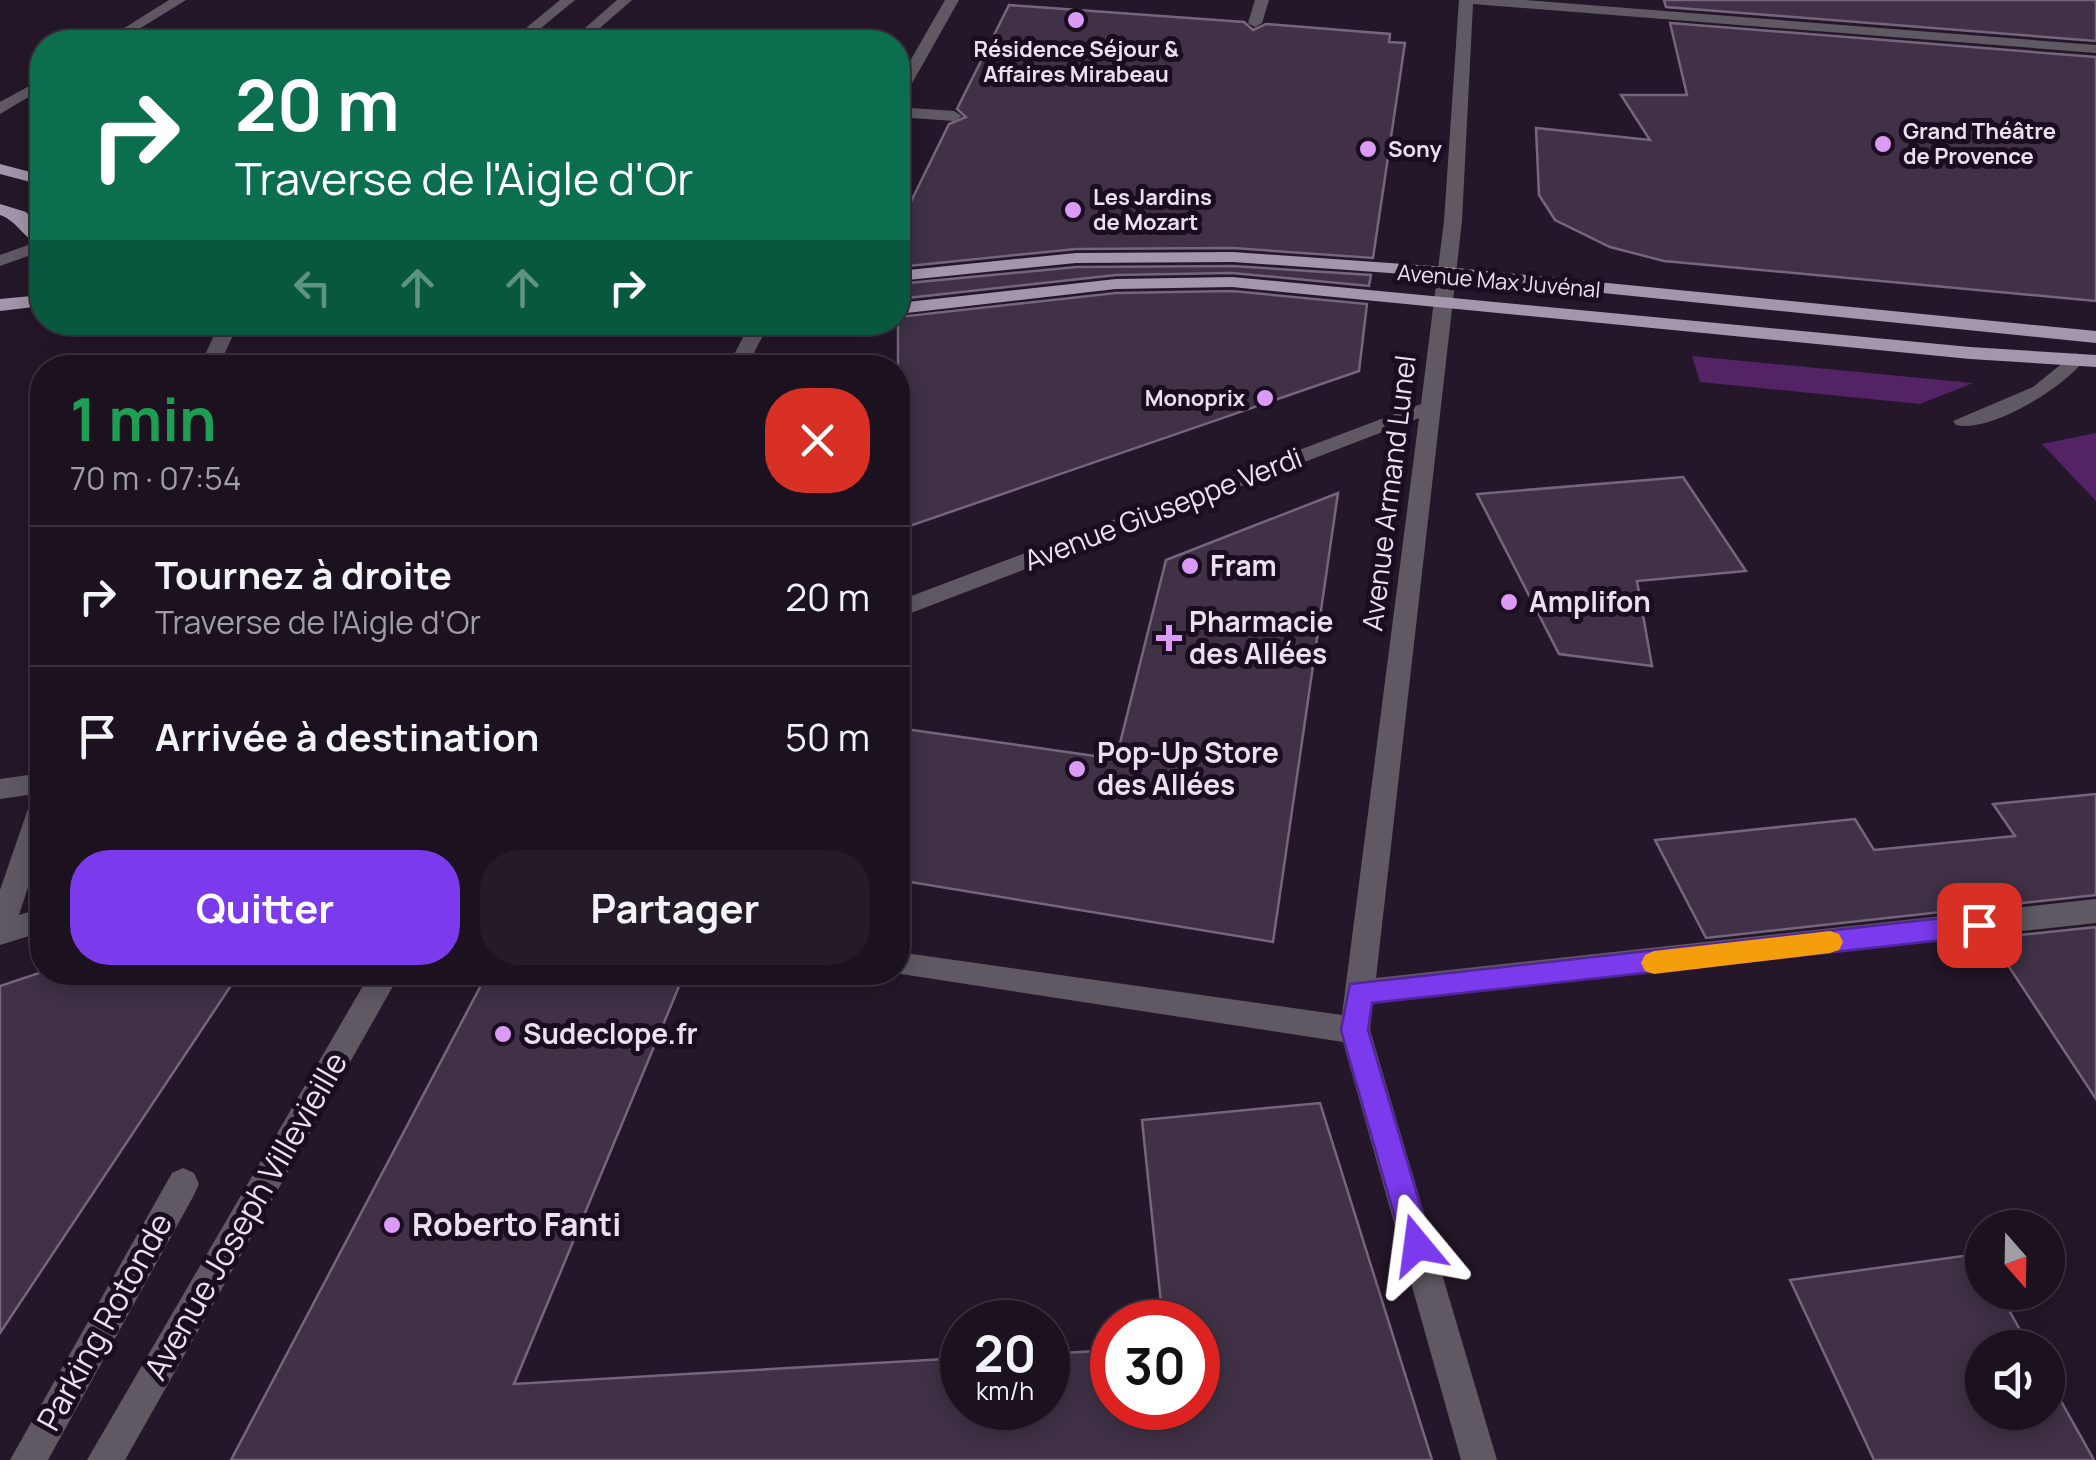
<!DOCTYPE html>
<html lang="fr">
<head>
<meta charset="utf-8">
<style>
	body { margin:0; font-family:Manrope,sans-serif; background:#241a28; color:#f1f3f6; height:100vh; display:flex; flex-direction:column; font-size:38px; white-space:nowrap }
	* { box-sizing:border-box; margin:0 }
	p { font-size:32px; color:#a09da4 }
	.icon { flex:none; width:55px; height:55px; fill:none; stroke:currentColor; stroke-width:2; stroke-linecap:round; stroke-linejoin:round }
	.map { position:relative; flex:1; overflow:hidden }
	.side { position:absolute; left:30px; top:355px; width:880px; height:630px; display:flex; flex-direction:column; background:#1b111f; border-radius:40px; box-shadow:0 5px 25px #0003,0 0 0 2px #39313d }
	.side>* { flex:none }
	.banner { position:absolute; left:30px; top:30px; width:880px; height:305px; border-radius:40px; box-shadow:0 5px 25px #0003,0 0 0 2px #39313d; background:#0b6e4f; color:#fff; overflow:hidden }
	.needle { width:65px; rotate:160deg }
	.buttons { position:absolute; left:1965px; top:1210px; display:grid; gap:20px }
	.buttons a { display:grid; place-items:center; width:100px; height:100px; border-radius:50%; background:#1b111f; box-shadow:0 5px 25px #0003,0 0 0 2px #39313d; font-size:50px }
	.speed { position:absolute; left:940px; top:1300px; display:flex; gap:20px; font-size:50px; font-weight:700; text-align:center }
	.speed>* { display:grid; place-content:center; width:130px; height:130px; border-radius:50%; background:#1b111f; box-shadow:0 5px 25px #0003,0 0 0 2px #39313d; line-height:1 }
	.speed small { font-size:25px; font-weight:400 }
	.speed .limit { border:15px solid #d22; background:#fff; color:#111 }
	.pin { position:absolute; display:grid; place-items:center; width:85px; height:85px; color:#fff; margin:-42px; border-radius:20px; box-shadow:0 5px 15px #0006 }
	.me { position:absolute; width:110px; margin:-55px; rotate:344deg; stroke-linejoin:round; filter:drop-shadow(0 0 8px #0008) }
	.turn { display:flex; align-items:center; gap:35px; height:210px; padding:0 40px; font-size:45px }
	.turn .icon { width:130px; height:130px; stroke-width:2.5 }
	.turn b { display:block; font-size:70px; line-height:85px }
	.lanes { display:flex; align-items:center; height:95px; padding:0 40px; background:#0003; justify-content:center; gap:50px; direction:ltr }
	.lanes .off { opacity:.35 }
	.round { display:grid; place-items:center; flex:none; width:105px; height:105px; border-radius:40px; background:#241a28 }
	.summary { display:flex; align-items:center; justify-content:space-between; height:170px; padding:0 40px }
	h1 { font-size:60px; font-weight:700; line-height:75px; color:#1e9e55 }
	.primary-button { display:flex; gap:20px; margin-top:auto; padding:20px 40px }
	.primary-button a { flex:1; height:115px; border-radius:40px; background:#7c3aed; color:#fff; font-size:40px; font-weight:700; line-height:115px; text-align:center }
	.primary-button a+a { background:#241a28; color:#f1f3f6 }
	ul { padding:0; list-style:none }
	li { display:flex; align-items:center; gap:30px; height:140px; padding:0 40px; border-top:2px solid #39313d }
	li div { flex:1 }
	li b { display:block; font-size:38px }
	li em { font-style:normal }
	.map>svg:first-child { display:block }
</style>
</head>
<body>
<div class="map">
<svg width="2096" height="1460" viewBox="0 0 2096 1460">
	<rect width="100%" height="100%" fill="#241729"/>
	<!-- green -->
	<g fill="#532365">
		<polygon points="1692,356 1973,383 1920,404 1700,382"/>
		<polygon points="2096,433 2096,501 2042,444"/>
	</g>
	<!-- building -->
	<g fill="#403146" stroke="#76667d" stroke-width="2.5">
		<polygon points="1664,0 2096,0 2096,41 1666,7"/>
		<polygon points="1009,5 1244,22 1253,30 1266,24 1390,34 1389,42 1405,43 1373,258 1233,248 1076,249 898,267 898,228 949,124 966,117 957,109"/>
		<polygon points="1670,23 2096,57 2096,301 1664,261 1610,247 1555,220 1539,195 1536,128 1650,140 1621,95 1687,95"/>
		<polygon points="1233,266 1371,275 1369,286 1232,273 1116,275 898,299 898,284 1076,267"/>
		<polygon points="1232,291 1367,304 1359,371 898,530 898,317 1116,293"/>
		<polygon points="1683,477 1746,571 1637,581 1652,666 1559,654 1477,494"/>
		<polygon points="1338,493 1273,942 898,880 898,728 1116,759 1166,560"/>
		<polygon points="2096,794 2096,895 1706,938 1655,840 1855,819 1874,850 2015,836 1993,804"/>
		<polygon points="2096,927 2096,1099 1990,938"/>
		<polygon points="42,972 240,972 0,1333 0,986"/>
		<polygon points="488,972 685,972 514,1384 962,1358 962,1408 1048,1408 1048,1354 1112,1350 1112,1408 1198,1408 1198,1322 1163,1322 1142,1120 1320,1103 1432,1460 231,1460"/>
		<polygon points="1977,1254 1982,1264 1982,1292 1999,1292 2030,1348 1982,1348 1982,1412 2048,1412 2048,1378 2094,1460 1874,1460 1790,1280"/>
	</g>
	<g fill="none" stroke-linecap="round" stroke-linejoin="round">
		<!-- minor -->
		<g fill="#605963" fill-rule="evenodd">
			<polygon points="169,0 186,0 118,42 102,42"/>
			<polygon points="560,0 575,0 524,42 509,42"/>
			<polygon points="617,0 632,0 584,42 569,42"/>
			<polygon points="945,0 959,0 906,94 898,98 898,82"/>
			<polygon points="1255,0 1269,0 1262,23 1255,27 1248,23"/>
			<polygon points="1459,0 1525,0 2096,45 2096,53 1473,4 1462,221 1376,978 2096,899 2096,923 1373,1003 1370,1030 1497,1460 1461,1460 1343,1042 888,972 898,972 898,952 1342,1015 1419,418 898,618 898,601 1421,404 1444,221"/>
			<polygon points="42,79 42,89 0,114 0,102"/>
			<polygon points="898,107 954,111 962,116 954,121 898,117"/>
			<polygon points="42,240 42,251 0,266 0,255"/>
			<polygon points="220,322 239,322 218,368 199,368"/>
			<polygon points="751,322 770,322 746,368 727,368"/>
			<path d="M2075,353L2085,359C2065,387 1991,433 1956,425L1953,421L2033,387Z"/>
			<polygon points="42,773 42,793 0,799 0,779"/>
			<polygon points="42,796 42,844 19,915 42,908 42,932 0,945 0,890 29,806 33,799"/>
			<polygon points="371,972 401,972 125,1460 87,1460"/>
			<polygon points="183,1168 194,1173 199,1184 194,1195 48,1460 10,1460 172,1173"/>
		</g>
		<!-- major -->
		<g fill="#a496ab" fill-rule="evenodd">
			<polygon points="0,164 42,175 42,185 0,174"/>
			<path d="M0,204L26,212L42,231V246C25,241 18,221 0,215Z"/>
			<polygon points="1233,252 1446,267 2096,331 2096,343 1446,277 1233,262 1076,263 898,281 898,271 1076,253"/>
			<polygon points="1232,277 1970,347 2096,355 2096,367 1970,359 1232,287 1116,289 898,314 898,303 1116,279"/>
			<polygon points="42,295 42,306 0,311 0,299"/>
			<polygon points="629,322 786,322 777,328 669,332"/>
		</g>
	</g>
	<!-- route -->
	<polygon fill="#7c3aed" stroke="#51269a" stroke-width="2.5" points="1979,914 1988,917 1992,925 1988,933 1979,936 1372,1003 1368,1030 1432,1245 1427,1256 1417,1260 1406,1256 1341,1030 1350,984"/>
	<!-- slow -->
	<polygon fill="#f59e0b" points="1830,931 1839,934 1843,942 1839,950 1830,953 1654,974 1645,971 1641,963 1645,955 1654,951"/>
	<!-- markers -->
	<g fill="#da9af6" stroke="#1a0d20" stroke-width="4">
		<circle cx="1076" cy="20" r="10"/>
		<circle cx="1883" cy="144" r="10"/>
		<circle cx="1368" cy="149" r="10"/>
		<circle cx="1073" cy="210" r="10"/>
		<circle cx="1265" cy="398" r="10"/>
		<circle cx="1190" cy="566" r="10"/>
		<circle cx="1509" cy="602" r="10"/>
		<path d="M1164 623h10v10h10v10h-10v10h-10v-10h-10v-10h10z"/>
		<circle cx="1077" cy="769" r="10"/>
		<circle cx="503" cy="1034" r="10"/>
		<circle cx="392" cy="1225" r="10"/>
	</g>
	<g text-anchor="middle" stroke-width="10" stroke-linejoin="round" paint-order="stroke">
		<!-- far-poi labels -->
		<g font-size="22" font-weight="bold" fill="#eae1ee" stroke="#1a0d20" text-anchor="start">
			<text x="1076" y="57" text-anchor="middle">Résidence Séjour &amp;<tspan x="1076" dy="25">Affaires Mirabeau</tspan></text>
			<text x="1903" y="139">Grand Théâtre<tspan x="1903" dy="25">de Provence</tspan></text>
			<text x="1388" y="157">Sony</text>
			<text x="1093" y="205">Les Jardins<tspan x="1093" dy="25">de Mozart</tspan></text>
			<text x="1245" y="406" text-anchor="end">Monoprix</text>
		</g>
		<!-- far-street labels -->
		<g font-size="22" fill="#eae1ee" stroke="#1a0d20">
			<text transform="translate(1499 281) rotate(5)" y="8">Avenue Max Juvénal</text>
		</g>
		<!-- street labels -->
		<g font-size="28" fill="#eae1ee" stroke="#1a0d20">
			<text transform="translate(1389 493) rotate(-83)" y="10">Avenue Armand Lunel</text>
			<text transform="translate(1163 509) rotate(-21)" y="10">Avenue Giuseppe Verdi</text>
		</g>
		<!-- poi labels -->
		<g font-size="28" font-weight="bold" fill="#eae1ee" stroke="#1a0d20" text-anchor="start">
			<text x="1210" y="576">Fram</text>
			<text x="1529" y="612">Amplifon</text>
			<text x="1189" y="632">Pharmacie<tspan x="1189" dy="32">des Allées</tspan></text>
			<text x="1097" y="763">Pop-Up Store<tspan x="1097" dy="32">des Allées</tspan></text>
			<text x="523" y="1044">Sudeclope.fr</text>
		</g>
		<!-- near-street labels -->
		<g font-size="32" fill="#eae1ee" stroke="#1a0d20">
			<text transform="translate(246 1216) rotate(-60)" y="11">Avenue Joseph Villevieille</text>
			<text transform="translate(105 1322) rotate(-61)" y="11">Parking Rotonde</text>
		</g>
		<!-- near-poi labels -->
		<g font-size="32" font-weight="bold" fill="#eae1ee" stroke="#1a0d20" text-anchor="start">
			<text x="412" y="1236">Roberto Fanti</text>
		</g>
	</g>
</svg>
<div class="buttons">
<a><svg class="needle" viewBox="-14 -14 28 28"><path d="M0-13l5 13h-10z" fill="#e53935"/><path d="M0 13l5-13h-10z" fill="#a09da4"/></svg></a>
<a><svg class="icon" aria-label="sound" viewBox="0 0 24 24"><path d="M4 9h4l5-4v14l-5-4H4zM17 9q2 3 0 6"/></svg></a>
</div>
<div class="speed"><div>20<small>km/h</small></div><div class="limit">30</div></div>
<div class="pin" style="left:1979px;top:925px;background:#d93025"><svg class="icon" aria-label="arrive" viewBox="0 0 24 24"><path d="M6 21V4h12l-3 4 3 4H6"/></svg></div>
<svg class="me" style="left:1417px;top:1245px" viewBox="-20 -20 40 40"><path d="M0-17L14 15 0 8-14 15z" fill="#7c3aed" stroke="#fff" stroke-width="4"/></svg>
<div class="banner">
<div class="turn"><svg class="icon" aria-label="right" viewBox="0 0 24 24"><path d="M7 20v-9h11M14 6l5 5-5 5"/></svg><div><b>20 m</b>Traverse de l'Aigle d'Or</div></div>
<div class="lanes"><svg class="icon off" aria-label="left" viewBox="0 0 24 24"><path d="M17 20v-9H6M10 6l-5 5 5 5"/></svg><svg class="icon off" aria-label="ahead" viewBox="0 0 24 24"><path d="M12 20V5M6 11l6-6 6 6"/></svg><svg class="icon off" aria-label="ahead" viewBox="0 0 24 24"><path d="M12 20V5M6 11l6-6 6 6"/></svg><svg class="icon" aria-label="right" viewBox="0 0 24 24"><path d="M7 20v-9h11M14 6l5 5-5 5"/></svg></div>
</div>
<section class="side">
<div class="summary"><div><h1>1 min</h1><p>70 m · 07:54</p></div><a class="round" style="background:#d93025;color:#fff"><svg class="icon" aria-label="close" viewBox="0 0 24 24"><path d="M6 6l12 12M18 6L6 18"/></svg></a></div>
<ul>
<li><svg class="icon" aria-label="right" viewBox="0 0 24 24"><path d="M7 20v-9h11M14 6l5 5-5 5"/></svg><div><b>Tournez à droite</b><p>Traverse de l'Aigle d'Or</p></div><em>20 m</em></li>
<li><svg class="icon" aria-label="arrive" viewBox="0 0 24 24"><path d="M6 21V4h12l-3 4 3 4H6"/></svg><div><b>Arrivée à destination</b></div><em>50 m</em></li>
</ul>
<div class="primary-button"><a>Quitter</a><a>Partager</a></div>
</section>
</div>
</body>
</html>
